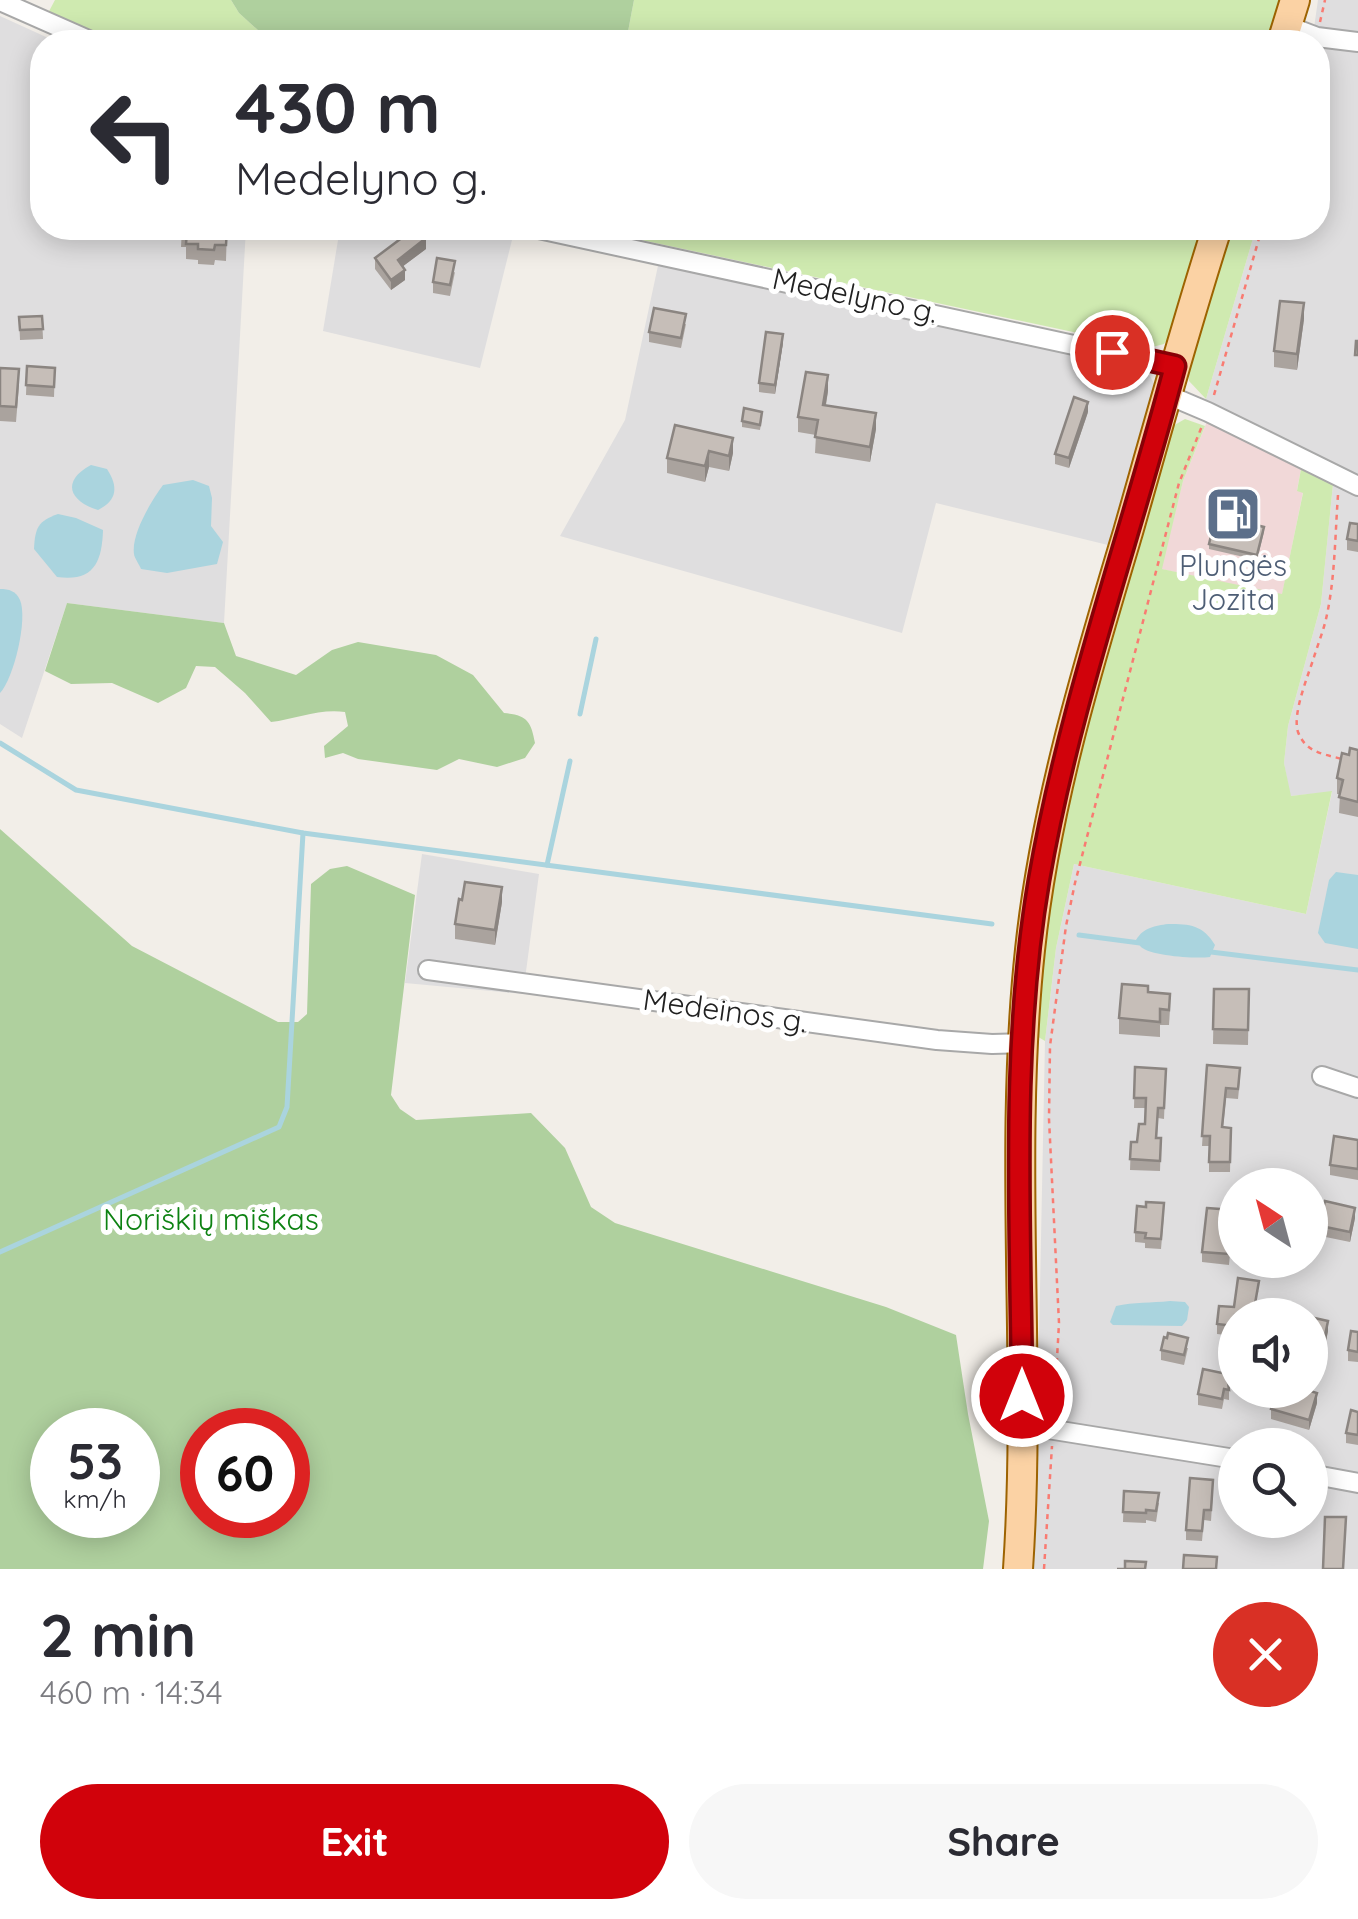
<!DOCTYPE html>
<html lang="en">
<head>
<meta charset="utf-8">
<style>
	body { margin:0; font-family:Quicksand,sans-serif; background:#f7f7f7; color:#2b2b33; height:100vh; display:flex; flex-direction:column; font-size:38px; white-space:nowrap }
	* { box-sizing:border-box; margin:0 }
	p { font-size:32px; color:#7c7c81 }
	.icon { flex:none; width:55px; height:55px; fill:none; stroke:currentColor; stroke-width:2; stroke-linecap:round; stroke-linejoin:round }
	.map { position:relative; height:1569px; overflow:hidden }
	.sheet { display:flex; flex-direction:column; background:#fff; flex:1 }
	.sheet>* { flex:none }
	.guide { position:absolute; left:30px; top:30px; width:1300px; height:210px; border-radius:40px; box-shadow:0 5px 25px #0003; background:#fff; color:#2b2b33; overflow:hidden }
	.needle { width:65px; rotate:324deg }
	.fabs { position:absolute; left:1218px; top:1168px; display:grid; gap:20px }
	.fabs a { display:grid; place-items:center; width:110px; height:110px; border-radius:50%; background:#fff; box-shadow:0 5px 25px #0003; font-size:50px }
	.speed { position:absolute; left:30px; top:1408px; display:flex; gap:20px; font-size:50px; font-weight:700; text-align:center }
	.speed>* { display:grid; place-content:center; width:130px; height:130px; border-radius:50%; background:#fff; box-shadow:0 5px 25px #0003; line-height:1 }
	.speed small { font-size:25px; font-weight:400 }
	.speed .limit { border:15px solid #d22; background:#fff; color:#111 }
	.pin { position:absolute; display:grid; place-items:center; width:85px; height:85px; color:#fff; margin:-42px; border:5px solid #fff; border-radius:50%; box-shadow:0 2px 10px #0007 }
	.me { position:absolute; width:110px; margin:-55px; rotate:0deg; stroke-linejoin:round; filter:drop-shadow(0 0 8px #0008) }
	.turn { display:flex; align-items:center; gap:35px; height:210px; padding:0 40px; font-size:45px }
	.turn .icon { width:130px; height:130px; stroke-width:2.5 }
	.turn b { display:block; font-size:70px; line-height:85px }
	.round { display:grid; place-items:center; flex:none; width:105px; height:105px; border-radius:52px; background:#f7f7f7 }
	.headline { display:flex; align-items:center; justify-content:space-between; height:170px; padding:0 40px }
	h1 { font-size:60px; font-weight:800; line-height:75px }
	.button { display:flex; gap:20px; margin-top:auto; padding:20px 40px }
	.button a { flex:1; height:115px; border-radius:60px; background:#d1020b; color:#fff; font-size:40px; font-weight:800; line-height:115px; text-align:center }
	.button a+a { background:#f7f7f7; color:#2b2b33 }
	.map>svg:first-child { display:block }
</style>
</head>
<body>
<div class="map">
<svg width="1358" height="1569" viewBox="0 0 1358 1569">
	<rect width="100%" height="100%" fill="#f2eee8"/>
	<!-- residential -->
	<g fill="#dfdedf" fill-rule="evenodd">
		<path d="M1318,0H1358V1569H1032L1035,1537L1045,1041L1056,948L1074,864L1306,914L1332,792L1290,796L1284,763L1288,726L1321,604L1333,484L1208,419L1206,399L1256,228H1318V42H1312ZM1235,1185H1310V1260H1235ZM1235,1315H1310V1390H1235ZM1235,1445H1310V1520H1235Z"/>
		<polygon points="0,16 57,42 42,42 42,228 246,228 224,623 67,603 22,738 0,724"/>
		<polygon points="340,228 502,228 514,232 480,368 323,331"/>
		<polygon points="659,261 1139,367 1148,373 1155,385 1157,399 1112,546 936,503 902,633 560,536 625,420"/>
		<polygon points="422,854 539,874 523,994 405,983"/>
	</g>
	<!-- commercial -->
	<polygon fill="#f1d8d8" points="1208,419 1301,469 1297,490 1303,492 1282,595 1161,569 1183,481"/>
	<!-- grass -->
	<g fill="#cfeab0">
		<polygon points="55,0 231,0 239,13 271,42 108,42 47,15"/>
		<polygon points="634,0 1282,0 1268,42 626,42"/>
		<polygon points="585,228 1207,228 1171,335 1164,344 1148,348"/>
		<polygon points="1227,228 1256,228 1206,399 1189,381 1188,372"/>
		<polygon points="1185,419 1205,426 1183,481 1162,569 1282,594 1303,493 1297,491 1301,469 1333,484 1321,604 1288,726 1284,763 1291,796 1332,791 1306,914 1074,864 1056,948 1045,1041 1035,1035 1035,989 1070,772 1171,427"/>
	</g>
	<!-- forest -->
	<g fill="#afd09e" fill-rule="evenodd">
		<polygon points="231,0 634,0 626,42 271,42 239,13"/>
		<path d="M67,603L224,623L236,656L296,675L332,650L358,642L436,655L473,675L504,713C527,715 531,721 535,743L525,758L497,767L459,759L437,770L358,759L343,753L325,758L324,746L348,726L345,712C321,708 295,719 271,722L245,693L215,667L196,666L186,688L158,703L112,683L71,684L45,671Z"/>
		<path d="M0,829L132,946L278,1022H298L307,1014L311,884L330,869L347,866L415,895L391,1095L400,1109L416,1120L531,1113L565,1148L591,1207L615,1223L886,1307L956,1335L968,1414L989,1521L983,1569H0ZM52,1430H138V1515H52ZM202,1430H288V1515H202Z"/>
	</g>
	<!-- water -->
	<g fill="#aad4de">
		<path d="M91,465L107,469C118,486 118,500 98,510C69,501 61,481 91,465Z"/>
		<path d="M193,480L209,486L212,498L211,526L223,542L217,564L167,573L141,569C140,566 134,557 134,554C131,534 152,500 163,485Z"/>
		<path d="M58,514L76,518L103,530C102,563 93,582 57,577L34,549C35,528 38,521 58,514Z"/>
		<path d="M0,589C9,589 16,591 20,600C28,619 14,678 0,693Z"/>
		<polygon points="1336,872 1358,875 1358,949 1325,943 1318,933 1329,880"/>
		<path d="M1168,924C1190,924 1203,925 1215,945L1210,957C1196,959 1151,956 1141,947C1139,945 1138,942 1136,940C1144,927 1155,926 1168,924Z"/>
		<path d="M1170,1301L1185,1302L1189,1307L1187,1320L1182,1326L1113,1325L1110,1322L1116,1306C1134,1302 1151,1303 1170,1301Z"/>
	</g>
	<g fill="none" stroke-linecap="round" stroke-linejoin="round">
		<!-- stream -->
		<g stroke="#aad4de" stroke-width="5">
			<polyline points="580,714 596,639"/>
			<polyline points="0,743 76,790 303,833 992,924"/>
			<polyline points="547,865 570,761"/>
			<polyline points="1079,935 1140,943"/>
			<polyline points="1211,952 1358,970"/>
			<polyline points="0,1252 279,1127 287,1107 303,833"/>
		</g>
		<!-- street casing -->
		<g stroke="#a8a8a8" stroke-width="22">
			<g id="street">
				<polyline points="0,1 93,42"/>
				<polyline points="1288,26 1317,37 1358,42"/>
				<polyline points="534,228 1175,367"/>
				<polyline points="1168,395 1208,412 1358,486"/>
				<polyline points="428,970 937,1040 992,1044 1022,1043"/>
				<polyline points="1322,1076 1358,1088"/>
				<polyline points="1023,1425 1235,1459"/>
				<polyline points="1310,1474 1358,1483"/>
			</g>
		</g>
		<!-- primary casing -->
		<g stroke="#9d6301" stroke-width="32">
			<g id="primary">
				<polyline points="1282,42 1295,0"/>
				<path d="M1018,1569C1032,1363 1008,1156 1030,950C1045,807 1087,669 1128,532C1157,430 1185,328 1217,228"/>
			</g>
		</g>
		<!-- path -->
		<g stroke="#f97b72" stroke-width="2.5" stroke-dasharray="5 5" stroke-linecap="butt">
			<polyline points="1320,22 1325,0"/>
			<polyline points="1214,395 1262,228"/>
			<path d="M1338,495C1335,536 1335,580 1326,619C1323,632 1318,644 1314,657C1308,676 1292,714 1298,732C1306,753 1324,754 1342,759"/>
			<polyline points="1054,1413 1059,1323 1049,1119 1050,1046 1066,926 1075,883 1179,483 1202,426"/>
			<polyline points="1044,1569 1052,1446"/>
		</g>
		<!-- street -->
		<use href="#street" stroke="#fff" stroke-width="18"/>
		<!-- primary -->
		<use href="#primary" stroke="#fbd2a4" stroke-width="28"/>
	</g>
	<!-- wall -->
	<g fill="#aaa39e">
		<polygon points="182,228 227,228 226,261 215,260 214,265 198,264 198,260 186,259 186,247 181,247"/>
		<polygon points="426,249 403,266 405,280 391,290 375,269 375,258"/>
		<polygon points="455,272 450,296 433,293 433,282"/>
		<polygon points="42,316 43,339 20,340 19,317"/>
		<polygon points="1304,319 1297,370 1274,367 1274,351"/>
		<polygon points="686,324 681,348 649,342 649,332"/>
		<polygon points="783,343 775,394 759,392 759,383"/>
		<polygon points="27,366 55,368 54,397 26,395"/>
		<polygon points="0,368 19,385 16,422 0,421"/>
		<polygon points="828,391 826,405 876,429 870,462 815,453 816,435 798,432 798,417"/>
		<polygon points="1088,412 1069,468 1055,464 1055,454"/>
		<polygon points="762,417 760,430 742,427 742,421"/>
		<polygon points="675,425 733,453 729,471 709,467 705,482 667,473 667,458"/>
		<polygon points="1248,516 1246,522 1264,532 1257,560 1209,549 1209,544 1220,518"/>
		<polygon points="1358,524 1358,552 1347,550 1347,539"/>
		<polygon points="1358,750 1358,817 1339,813 1340,794 1337,794 1337,778 1349,755"/>
		<polygon points="502,902 495,945 455,939 455,924"/>
		<polygon points="1214,989 1249,989 1248,1045 1213,1044"/>
		<polygon points="1148,992 1170,1009 1169,1025 1160,1025 1160,1037 1119,1034 1119,1018"/>
		<polygon points="1207,1065 1240,1079 1238,1099 1226,1098 1223,1128 1231,1128 1230,1172 1209,1172 1209,1146 1202,1146"/>
		<polygon points="1135,1067 1166,1069 1164,1119 1158,1118 1157,1138 1161,1138 1160,1171 1130,1170 1131,1142 1137,1142 1145,1124 1145,1108 1134,1108"/>
		<polygon points="1358,1140 1358,1180 1330,1175 1330,1165"/>
		<polygon points="1164,1214 1161,1249 1145,1248 1145,1243 1135,1242 1135,1232"/>
		<polygon points="1355,1218 1350,1242 1311,1234 1311,1224"/>
		<polygon points="1233,1221 1229,1265 1202,1262 1202,1252"/>
		<polygon points="1259,1291 1235,1315 1235,1336 1217,1334 1217,1324 1234,1307"/>
		<polygon points="1310,1317 1328,1331 1322,1361 1310,1358"/>
		<polygon points="1358,1332 1358,1362 1348,1361 1348,1350"/>
		<polygon points="1188,1348 1184,1365 1161,1360 1161,1350"/>
		<polygon points="1203,1369 1229,1390 1229,1400 1224,1399 1222,1409 1198,1405 1198,1394"/>
		<polygon points="1317,1403 1309,1430 1271,1419 1271,1409"/>
		<polygon points="1358,1412 1358,1445 1346,1443 1346,1433"/>
		<polygon points="1213,1490 1211,1521 1204,1520 1202,1541 1186,1540 1186,1530"/>
		<polygon points="1124,1491 1159,1503 1156,1522 1146,1520 1146,1523 1123,1522"/>
	</g>
	<!-- shaded-wall -->
	<g fill="#8b8581">
		<polygon points="426,238 426,249 398,270 398,260"/>
		<polygon points="405,270 405,280 391,290 391,280"/>
		<polygon points="1304,303 1304,319 1297,370 1297,354"/>
		<polygon points="783,334 783,343 775,394 775,385"/>
		<polygon points="828,375 828,391 823,420 823,405"/>
		<polygon points="1088,402 1088,412 1069,468 1069,458"/>
		<polygon points="876,413 876,429 870,462 870,447"/>
		<polygon points="733,438 733,453 729,471 729,456"/>
		<polygon points="709,451 709,467 705,482 705,466"/>
		<polygon points="502,887 502,902 495,945 495,930"/>
		<polygon points="1355,1208 1355,1218 1350,1242 1350,1232"/>
		<polygon points="1328,1321 1328,1331 1322,1361 1322,1350"/>
		<polygon points="1317,1393 1317,1403 1309,1430 1309,1420"/>
	</g>
	<!-- building -->
	<g fill="#c6beb8" stroke="#8b8581" stroke-width="2.5">
		<polygon points="182,228 227,228 226,245 215,245 214,250 198,249 198,244 186,244 187,232 181,232"/>
		<polygon points="415,228 418,228 426,238 398,260 405,270 391,280 375,258"/>
		<polygon points="437,258 455,261 450,285 433,282"/>
		<polygon points="1280,301 1304,303 1297,354 1274,351"/>
		<polygon points="654,308 686,314 681,338 649,332"/>
		<polygon points="42,316 43,329 20,330 19,317"/>
		<polygon points="766,332 783,334 775,385 759,383"/>
		<polygon points="1356,341 1358,341 1358,355 1355,355"/>
		<polygon points="27,366 55,368 54,387 26,385"/>
		<polygon points="0,368 19,369 16,407 0,406"/>
		<polygon points="806,372 828,375 823,405 876,413 870,447 815,437 818,420 798,417"/>
		<polygon points="1074,397 1088,402 1069,458 1055,454"/>
		<polygon points="744,408 762,412 760,425 742,421"/>
		<polygon points="675,425 733,438 729,456 709,451 705,466 667,458"/>
		<polygon points="1236,493 1247,501 1248,510 1244,522 1264,527 1257,555 1209,544 1214,523 1220,518 1219,507 1223,498"/>
		<polygon points="1350,523 1358,524 1358,541 1347,539"/>
		<polygon points="1350,748 1358,750 1358,802 1339,797 1343,780 1337,778 1342,753 1349,755"/>
		<polygon points="465,882 502,887 495,930 455,924 459,899 462,900"/>
		<polygon points="1122,984 1148,986 1148,992 1170,994 1169,1010 1160,1009 1160,1022 1119,1018"/>
		<polygon points="1214,989 1249,989 1248,1030 1213,1029"/>
		<polygon points="1207,1065 1240,1068 1238,1089 1226,1088 1222,1127 1231,1128 1230,1162 1209,1162 1210,1136 1202,1136"/>
		<polygon points="1135,1067 1166,1069 1164,1108 1158,1108 1156,1138 1161,1138 1160,1161 1130,1159 1131,1142 1137,1142 1139,1124 1145,1124 1146,1098 1134,1098"/>
		<polygon points="1334,1136 1358,1140 1358,1169 1330,1165"/>
		<polygon points="1325,1201 1355,1208 1350,1232 1311,1224 1316,1203 1324,1205"/>
		<polygon points="1146,1202 1164,1203 1161,1239 1145,1238 1146,1233 1135,1232 1137,1206 1146,1207"/>
		<polygon points="1207,1208 1233,1210 1229,1254 1202,1252"/>
		<polygon points="1238,1278 1259,1281 1253,1315 1235,1315 1235,1326 1217,1324 1219,1306 1234,1307"/>
		<polygon points="1310,1317 1328,1321 1322,1350 1310,1348"/>
		<polygon points="1351,1331 1358,1332 1358,1352 1348,1350"/>
		<polygon points="1168,1333 1188,1338 1184,1355 1161,1350 1164,1337 1167,1338"/>
		<polygon points="1203,1369 1227,1374 1229,1390 1224,1389 1222,1399 1198,1394"/>
		<polygon points="1277,1390 1307,1390 1317,1393 1309,1420 1271,1409"/>
		<polygon points="1351,1410 1358,1412 1358,1435 1346,1433"/>
		<polygon points="1190,1478 1213,1480 1211,1510 1204,1510 1202,1531 1186,1530"/>
		<polygon points="1124,1491 1159,1493 1156,1511 1146,1510 1146,1513 1123,1512"/>
		<polygon points="1325,1517 1346,1517 1343,1569 1323,1569"/>
		<polygon points="1184,1555 1217,1557 1216,1569 1183,1569"/>
		<polygon points="1125,1561 1146,1562 1145,1569 1117,1569 1125,1569"/>
	</g>
	<g fill="none" stroke-linecap="round" stroke-linejoin="round">
		<!-- route casing -->
		<g stroke="#880107" stroke-width="25">
			<path id="route" d="M1022,1396C1021,1225 1010,1050 1039,880C1069,705 1130,538 1175,366L1112,352"/>
		</g>
		<!-- route -->
		<use href="#route" stroke="#d1020b" stroke-width="18"/>
	</g>
	<!-- icons -->
	<defs>
		<g id="fuel-square" transform="scale(2.875)"><rect x="-9" y="-9" width="18" height="18" rx="4" fill="#5c6f8a" stroke="#fff"/><path d="M-5.5-6h7V0h2V4h1.3V-2.5L3-4.5l.8-.8L6-3V5H2.5V1h-1V6h-7ZM-4.2-4.7v3.2H.2V-4.7Z" fill="#fff"/></g>
	</defs>
	<g fill-rule="evenodd">
		<use href="#fuel-square" x="1233" y="514"/>
	</g>
	<g text-anchor="middle" stroke-width="10" stroke-linejoin="round" paint-order="stroke">
		<!-- street labels -->
		<g font-size="30" fill="#212121" stroke="#fff">
			<text transform="translate(855 296) rotate(12)" y="10">Medelyno g.</text>
			<text transform="translate(725 1011) rotate(8)" y="10">Medeinos g.</text>
		</g>
		<!-- service labels -->
		<g font-size="30" fill="#4e5e75" stroke="#fff">
			<text x="1233" y="576">Plungės<tspan x="1233" dy="34">Jozita</tspan></text>
		</g>
		<!-- park labels -->
		<g font-size="30" fill="#0d8212" stroke="#fff">
			<text x="211" y="1230">Noriškių miškas</text>
		</g>
	</g>
</svg>
<div class="fabs">
<a><svg class="needle" viewBox="-14 -14 28 28"><path d="M0-13l5 13h-10z" fill="#e53935"/><path d="M0 13l5-13h-10z" fill="#7c7c81"/></svg></a>
<a><svg class="icon" aria-label="sound" viewBox="0 0 24 24"><path d="M4 9h4l5-4v14l-5-4H4zM17 9q2 3 0 6"/></svg></a>
<a><svg class="icon" aria-label="search" viewBox="0 0 24 24"><circle cx="10" cy="10" r="6"/><path d="M15 15l6 6"/></svg></a>
</div>
<div class="speed"><div>53<small>km/h</small></div><div class="limit">60</div></div>
<div class="pin" style="left:1112px;top:352px;background:#d93025"><svg class="icon" aria-label="arrive" viewBox="0 0 24 24"><path d="M6 21V4h12l-3 4 3 4H6"/></svg></div>
<svg class="me" style="left:1022px;top:1396px" viewBox="-20 -20 40 40"><circle r="17" fill="#d1020b" stroke="#fff" stroke-width="3"/><path d="M0-11L8 9 0 5-8 9z" fill="#fff"/></svg>
<div class="guide">
<div class="turn"><svg class="icon" aria-label="left" viewBox="0 0 24 24"><path d="M17 20v-9H6M10 6l-5 5 5 5"/></svg><div><b>430 m</b>Medelyno g.</div></div>
</div>
</div>
<section class="sheet">
<div class="headline"><div><h1>2 min</h1><p>460 m · 14:34</p></div><a class="round" style="background:#d93025;color:#fff"><svg class="icon" aria-label="close" viewBox="0 0 24 24"><path d="M6 6l12 12M18 6L6 18"/></svg></a></div>
<div class="button"><a>Exit</a><a>Share</a></div>
</section>
</body>
</html>
